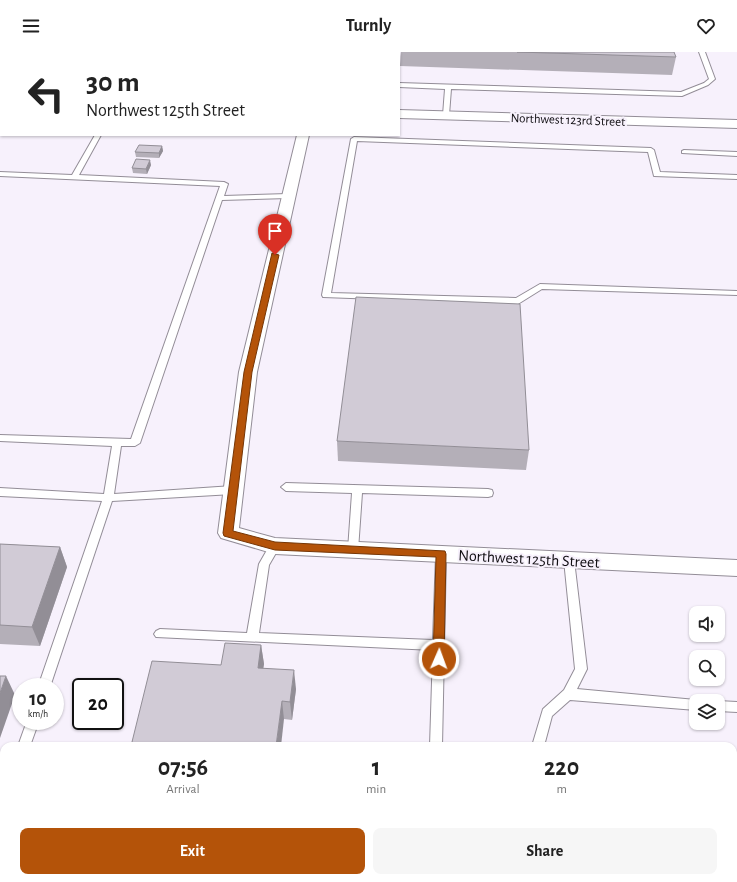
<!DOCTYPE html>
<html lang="en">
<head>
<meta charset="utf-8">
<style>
	body { margin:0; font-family:"Alegreya Sans",sans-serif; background:#f6f6f6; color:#222; height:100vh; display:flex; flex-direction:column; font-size:15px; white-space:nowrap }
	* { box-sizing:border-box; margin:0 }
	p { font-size:13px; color:#767676 }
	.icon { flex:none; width:22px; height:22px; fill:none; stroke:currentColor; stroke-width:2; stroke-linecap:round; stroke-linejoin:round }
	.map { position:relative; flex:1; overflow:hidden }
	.sheet { position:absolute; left:0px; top:690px; width:737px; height:140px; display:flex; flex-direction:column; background:#fff; border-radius:12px 12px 0 0; box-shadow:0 1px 3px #0004 }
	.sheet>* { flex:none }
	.top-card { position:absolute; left:0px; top:0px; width:400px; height:84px; box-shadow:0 1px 3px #0004; background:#fff; color:#222; overflow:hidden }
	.buttons { position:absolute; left:689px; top:554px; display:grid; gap:8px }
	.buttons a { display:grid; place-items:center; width:36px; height:36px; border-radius:8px; background:#fff; box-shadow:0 1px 3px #0004; font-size:20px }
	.speed { position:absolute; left:12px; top:626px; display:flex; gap:8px; font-size:20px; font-weight:700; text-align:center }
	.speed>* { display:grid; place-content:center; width:52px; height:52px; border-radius:50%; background:#fff; box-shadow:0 1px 3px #0004; line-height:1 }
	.speed small { font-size:10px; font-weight:400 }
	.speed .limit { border:2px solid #111; border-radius:6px; background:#fff; color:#111 }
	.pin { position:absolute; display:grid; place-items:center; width:34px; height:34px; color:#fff; margin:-41px -17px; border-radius:50% 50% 50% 0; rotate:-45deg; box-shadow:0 0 4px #0007 }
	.pin .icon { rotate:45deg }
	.me { position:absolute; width:44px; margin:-22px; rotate:2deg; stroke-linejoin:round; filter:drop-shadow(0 0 3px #0008) }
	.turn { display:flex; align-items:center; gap:14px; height:84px; padding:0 20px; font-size:18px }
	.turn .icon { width:52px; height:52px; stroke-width:2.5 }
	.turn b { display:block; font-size:28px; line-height:34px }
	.eta { display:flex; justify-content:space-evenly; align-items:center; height:68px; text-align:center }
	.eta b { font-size:24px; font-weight:600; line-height:28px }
	.primary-button { display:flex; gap:8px; margin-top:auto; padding:8px 20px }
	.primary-button a { flex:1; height:46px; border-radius:8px; background:#b45309; color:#fff; font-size:16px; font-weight:600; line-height:46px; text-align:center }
	.primary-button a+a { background:#f6f6f6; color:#222 }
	header { display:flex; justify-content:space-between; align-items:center; height:52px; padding:0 20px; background:#fff; font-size:18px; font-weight:600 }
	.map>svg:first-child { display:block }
</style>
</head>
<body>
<header><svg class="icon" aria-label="menu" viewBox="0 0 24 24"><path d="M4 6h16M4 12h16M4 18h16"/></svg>Turnly<svg class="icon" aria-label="heart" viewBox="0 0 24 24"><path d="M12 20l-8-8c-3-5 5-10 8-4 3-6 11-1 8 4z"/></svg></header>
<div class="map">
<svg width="737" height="830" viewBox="0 0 737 830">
	<rect width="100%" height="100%" fill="#f7f1fc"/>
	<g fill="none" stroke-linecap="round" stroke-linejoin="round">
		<!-- lane casing -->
		<g stroke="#938d97" stroke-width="2">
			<g id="lane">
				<polygon points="0,0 5,0 1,1 0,4"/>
				<polygon points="74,0 118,0 119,1 75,1"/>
				<polygon points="699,0 705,0 715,27 708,33 682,44 451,37 449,63 446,65 443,63 445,37 399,35 399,31 681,40 704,31 709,27"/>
				<rect x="0" y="21" width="1" height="4"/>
				<rect x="0" y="48" width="1" height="4"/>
				<rect x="0" y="77" width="1" height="4"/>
				<polygon points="95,83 101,83 79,123 224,130 228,132 224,144 288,142 292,144 288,146 222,148 140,391 135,394 121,394 114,442 233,434 237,435 238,438 237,441 233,442 112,449 50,635 38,635 102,449 0,444 0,436 104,442 112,394 0,389 0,383 131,387 220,134 0,124 0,120 72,123"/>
				<polygon points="354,85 651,96 654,98 660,120 737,123 737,127 654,124 648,100 357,89 331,241 516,246 540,232 737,239 737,243 542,237 518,252 323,245 322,243 351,87"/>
				<polygon points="684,98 737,100 737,104 682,101 682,99"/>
				<polygon points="286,431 488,437 492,438 493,441 492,444 488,445 362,441 358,498 357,501 349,501 348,498 352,441 286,439 281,435"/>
				<polygon points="275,490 279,491 280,494 269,513 259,581 433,588 436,502 437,499 445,499 446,502 442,694 430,694 433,598 156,585 154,582 156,579 160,577 247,581 259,512 271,491"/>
				<polygon points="569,504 573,505 574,508 587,617 577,637 696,648 700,649 696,649 696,658 570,648 552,664 544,694 532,694 543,657 564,638 575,617 564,508 565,505"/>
				<polygon points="717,649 718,649 737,650 737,660 718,659"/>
				<polygon points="27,669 39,669 30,694 18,694"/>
				<polygon points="4,748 4,771 0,772 0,749"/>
				<rect x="426" y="826" width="14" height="4"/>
				<rect x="532" y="826" width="14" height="4"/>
			</g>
		</g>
		<!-- street casing -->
		<g stroke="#938d97" stroke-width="2">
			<g id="street">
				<rect x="317" y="0" width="12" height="1"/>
				<polygon points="399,58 737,68 737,76 399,66"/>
				<polygon points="297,83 309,83 257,320 239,476 275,486 737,508 737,524 275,502 221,486 218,481 239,320"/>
			</g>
		</g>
		<!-- lane -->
		<use href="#lane" fill="#fff" fill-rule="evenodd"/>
		<!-- street -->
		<use href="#street" fill="#fff" fill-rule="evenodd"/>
	</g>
	<!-- wall -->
	<g fill="#b4afb8">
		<polygon points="401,0 674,0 676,5 672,23 400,14"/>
		<polygon points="162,94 163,99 159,106 136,105 135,100"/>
		<polygon points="151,113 147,122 133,121 132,116"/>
		<polygon points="337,389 529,398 526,418 338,409"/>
		<polygon points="0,492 60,495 67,515 40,594 0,592"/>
		<polygon points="261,593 264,612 263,617 296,637 292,668 284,667 221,613"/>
	</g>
	<!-- shaded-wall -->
	<g fill="#928e96">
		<polygon points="162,94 163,99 159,106 159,101"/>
		<polygon points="150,108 151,113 147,122 146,117"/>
		<polygon points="60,495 67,515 40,594 32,575"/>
		<polygon points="261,593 264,612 260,635 258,616"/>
		<polygon points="294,618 296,637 292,668 290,650"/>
		<polygon points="6,624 15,643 0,686 0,641"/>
		<polygon points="282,649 284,667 281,694 276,694"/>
		<polygon points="258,826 264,826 263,830 258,830"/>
	</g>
	<!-- building -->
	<g fill="#d1cbd6" stroke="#928e96">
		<polygon points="517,0 674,0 676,5"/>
		<polygon points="139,93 162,94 159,101 135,100"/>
		<polygon points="136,107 150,108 146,117 132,116"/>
		<polygon points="356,245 520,252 529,398 337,389"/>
		<polygon points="0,492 60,495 32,575 0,573"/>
		<polygon points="225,591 261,593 258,616 294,618 290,650 282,649 276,694 131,694 152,609 221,613"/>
		<polygon points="0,624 6,624 0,641"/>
		<polygon points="99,826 258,826 258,830 98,830"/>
	</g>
	<!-- route -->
	<polygon fill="#b45309" stroke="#753606" points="272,201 279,203 252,320 233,479 275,490 445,499 446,502 444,607 443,611 435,611 433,607 436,505 275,498 224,484 223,481 244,320"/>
	<g text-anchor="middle" stroke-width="4" stroke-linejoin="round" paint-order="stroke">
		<!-- far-street labels -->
		<g font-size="13" fill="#0f0d11" stroke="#f7f1fc">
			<text transform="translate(568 67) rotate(2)" y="5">Northwest 123rd Street</text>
		</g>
		<!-- street labels -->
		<g font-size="16" fill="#0f0d11" stroke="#f7f1fc">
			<text transform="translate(529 506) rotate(3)" y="6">Northwest 125th Street</text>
		</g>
	</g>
</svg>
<div class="buttons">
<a><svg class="icon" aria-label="sound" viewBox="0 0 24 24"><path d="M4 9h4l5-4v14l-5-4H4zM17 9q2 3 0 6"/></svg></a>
<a><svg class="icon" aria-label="search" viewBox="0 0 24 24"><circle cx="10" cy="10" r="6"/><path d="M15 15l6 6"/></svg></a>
<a><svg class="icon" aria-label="layers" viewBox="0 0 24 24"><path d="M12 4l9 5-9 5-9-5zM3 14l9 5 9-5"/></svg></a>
</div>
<div class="speed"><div>10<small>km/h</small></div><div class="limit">20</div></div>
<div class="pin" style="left:275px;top:203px;background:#d93025"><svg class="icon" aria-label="arrive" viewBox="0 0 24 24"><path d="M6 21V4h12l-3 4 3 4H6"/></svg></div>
<svg class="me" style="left:439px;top:607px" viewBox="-20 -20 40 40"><circle r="17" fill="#b45309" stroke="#fff" stroke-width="3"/><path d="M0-11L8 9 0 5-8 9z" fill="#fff"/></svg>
<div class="top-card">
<div class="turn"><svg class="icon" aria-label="left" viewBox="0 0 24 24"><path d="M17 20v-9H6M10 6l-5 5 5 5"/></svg><div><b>30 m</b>Northwest 125th Street</div></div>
</div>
<section class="sheet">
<div class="eta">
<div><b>07:56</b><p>Arrival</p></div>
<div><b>1</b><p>min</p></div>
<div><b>220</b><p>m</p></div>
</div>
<div class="primary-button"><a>Exit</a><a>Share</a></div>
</section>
</div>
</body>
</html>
